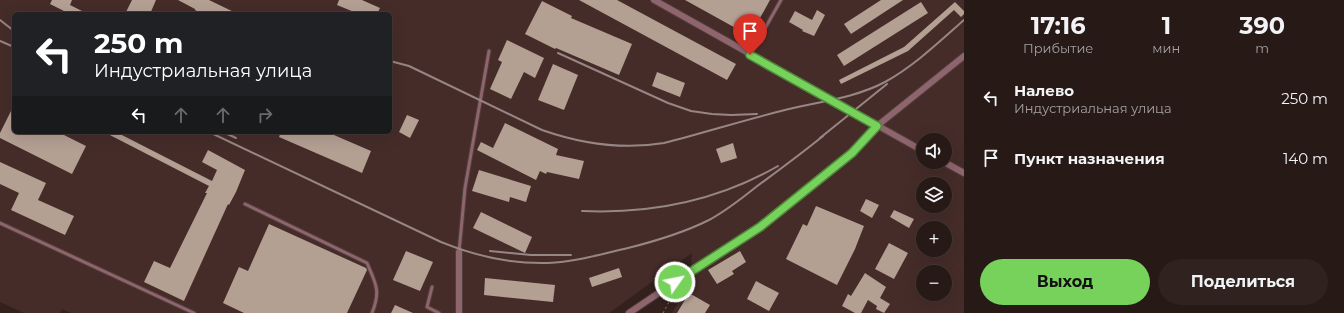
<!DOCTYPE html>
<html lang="ru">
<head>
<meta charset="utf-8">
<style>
	body { margin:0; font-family:Montserrat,sans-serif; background:#2f221f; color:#f1f3f6; height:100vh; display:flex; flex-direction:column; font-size:15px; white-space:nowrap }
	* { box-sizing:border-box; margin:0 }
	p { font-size:13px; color:#a4a0a1 }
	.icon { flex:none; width:22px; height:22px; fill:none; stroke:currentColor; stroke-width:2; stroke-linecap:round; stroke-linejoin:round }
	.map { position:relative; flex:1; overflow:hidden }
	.drawer { display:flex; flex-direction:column; background:#271916; width:380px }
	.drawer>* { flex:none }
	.guide { position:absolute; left:12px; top:12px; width:380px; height:122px; border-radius:6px; box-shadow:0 4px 16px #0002,0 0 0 1px #433835; background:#202124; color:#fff; overflow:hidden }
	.buttons { position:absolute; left:916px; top:133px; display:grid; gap:8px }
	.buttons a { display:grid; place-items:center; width:36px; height:36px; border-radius:50%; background:#271916; box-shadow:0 4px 16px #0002,0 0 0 1px #433835; font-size:20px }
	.pin { position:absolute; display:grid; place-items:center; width:34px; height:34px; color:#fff; margin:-41px -17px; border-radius:50% 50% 50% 0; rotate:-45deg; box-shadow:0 0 4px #0007 }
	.pin .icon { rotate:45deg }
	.me { position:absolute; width:44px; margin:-22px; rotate:57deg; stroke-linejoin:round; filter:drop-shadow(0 0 3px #0008) }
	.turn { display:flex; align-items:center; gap:14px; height:84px; padding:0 16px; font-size:18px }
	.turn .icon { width:52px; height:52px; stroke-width:2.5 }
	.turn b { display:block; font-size:28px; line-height:34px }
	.lanes { display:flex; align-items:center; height:38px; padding:0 16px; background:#0003; justify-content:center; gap:20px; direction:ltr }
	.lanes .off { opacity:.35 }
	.eta { display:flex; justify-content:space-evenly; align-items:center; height:68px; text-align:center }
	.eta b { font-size:24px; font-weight:700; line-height:28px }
	.action { display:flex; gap:8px; margin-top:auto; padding:8px 16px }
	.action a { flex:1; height:46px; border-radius:24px; background:#76d25a; color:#111; font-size:16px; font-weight:700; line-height:46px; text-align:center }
	.action a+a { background:#2f221f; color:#f1f3f6 }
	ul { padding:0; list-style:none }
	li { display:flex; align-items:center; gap:12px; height:60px; padding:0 16px }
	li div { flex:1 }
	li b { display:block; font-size:15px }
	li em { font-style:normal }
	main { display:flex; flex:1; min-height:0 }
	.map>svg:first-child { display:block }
</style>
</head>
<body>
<main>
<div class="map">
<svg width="964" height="313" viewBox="0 0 964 313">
	<rect width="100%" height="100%" fill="#34211e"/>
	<!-- built -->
	<path fill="#452c29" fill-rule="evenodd" d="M0,0H964V313H672L690,282L692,253L609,313H71L62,309L60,313H24L0,302ZM14,14H390V132H14ZM923,140H945V162H923ZM923,184H945V206H923ZM923,228H945V250H923ZM923,272H945V294H923Z"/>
	<!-- building -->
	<g fill="#b49f93">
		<polygon points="52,0 72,0 70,5 88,14 70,14 50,4"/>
		<polygon points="132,0 156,0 150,14 125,14"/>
		<polygon points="178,0 209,0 238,14 203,14 195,10 195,9"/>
		<polygon points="339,0 362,0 380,8 377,14 359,14 337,5"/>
		<polygon points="579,0 617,0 736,64 727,80"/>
		<polygon points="685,0 770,0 750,36"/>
		<polygon points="881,0 903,0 851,34 844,24"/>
		<polygon points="542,1 572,16 571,18 632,44 619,75 556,48 555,49 525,34"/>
		<polygon points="921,2 928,13 844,66 837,55"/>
		<polygon points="955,2 964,11 964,14 961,17 954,10 908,51 841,84 839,80 904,47"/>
		<polygon points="817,10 825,15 814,36 802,31 803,30 789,22 795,11 812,20"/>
		<polygon points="507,40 544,58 535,78 524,72 511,99 490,89 502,62 498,60"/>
		<polygon points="553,64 578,75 564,110 538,100"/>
		<polygon points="657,72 685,83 680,97 652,86"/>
		<polygon points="14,105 14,132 58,132 86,146 72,174 0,138 0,133"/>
		<polygon points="407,115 419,120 410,138 399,132"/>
		<polygon points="505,123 558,149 556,155 584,161 579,179 547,172 546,174 540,171 536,180 477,150 481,142 493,148"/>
		<polygon points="104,132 116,132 212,181 217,170 202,162 208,150 245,170 236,192 229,205 228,204 184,301 144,282 154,261 170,268 207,193 205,193 209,186"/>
		<polygon points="281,132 327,132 371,151 362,173 279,137"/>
		<polygon points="733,143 737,158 721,163 716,149"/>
		<polygon points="0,162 46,183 38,200 74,216 65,235 11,210 19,193 0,184"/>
		<polygon points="479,170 531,186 526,202 510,197 509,202 472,191"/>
		<polygon points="866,199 879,205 872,218 860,211"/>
		<polygon points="816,206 864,226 855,249 837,285 786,259 803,224 807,226"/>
		<polygon points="894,210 914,219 909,228 890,217"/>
		<polygon points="481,212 532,237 525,253 473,228"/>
		<polygon points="269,224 366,268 367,270 347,313 244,313 223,303 239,267 248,271"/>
		<polygon points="889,243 908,253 894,279 875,269"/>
		<polygon points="406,251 433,262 420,291 393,280"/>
		<polygon points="740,251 746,262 732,271 734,274 717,284 708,270"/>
		<polygon points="619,268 622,277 592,287 589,278"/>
		<polygon points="865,273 886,287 880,298 890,304 884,313 876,309 877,306 868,300 861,313 855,313 842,306 848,294 851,296"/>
		<polygon points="485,278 555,285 553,302 484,295"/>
		<polygon points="756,281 779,293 769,311 747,299"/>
		<polygon points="689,293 710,305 705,313 677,313"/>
		<polygon points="395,305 413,313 391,313"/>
	</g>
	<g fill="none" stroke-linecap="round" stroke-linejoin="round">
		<!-- lane casing -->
		<g stroke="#503e3b" stroke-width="5">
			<g id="lane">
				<polyline points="750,55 781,0"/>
				<path d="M245,204L367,263C376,284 381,291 372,313"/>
				<polyline points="0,223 194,313"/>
				<polyline points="459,252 465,188 489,51"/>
				<polyline points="432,287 427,307 439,313"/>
			</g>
		</g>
		<!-- street casing -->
		<g stroke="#503e3b" stroke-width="8">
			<g id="street">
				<polyline points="654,0 923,151"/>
				<polyline points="944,162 964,173"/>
				<polyline points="459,313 459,252"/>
				<polyline points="629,313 675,282 761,227 852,153 877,126 964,56"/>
			</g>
		</g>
		<!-- path -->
		<polyline stroke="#907f7d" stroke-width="1" stroke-dasharray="2 3" stroke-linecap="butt" points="663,313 675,291"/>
		<!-- lane -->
		<use href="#lane" stroke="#8e646d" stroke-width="3"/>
		<!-- street -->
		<use href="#street" stroke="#8e646d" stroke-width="6"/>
		<!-- rail -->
		<g stroke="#978684" stroke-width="2">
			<polyline points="0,20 14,31"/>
			<polyline points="0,41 14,47"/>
			<polyline points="558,53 668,103 691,111 712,114 731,115 757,114"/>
			<path d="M390,61L409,66L542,130C582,144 622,150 664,143C703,133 741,121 781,111C815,102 853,99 885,82C914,66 939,42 964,20"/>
			<path d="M209,132L441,242C475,256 512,264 548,263C575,262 602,254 628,248C656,241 683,233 709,220C726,211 741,199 756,187C779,170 801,154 823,136"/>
			<polyline points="223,132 236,138"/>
			<polyline points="820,138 887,84"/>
			<path d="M582,211C652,214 717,201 778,166"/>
			<polyline points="490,251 531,255 571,255"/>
		</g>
	</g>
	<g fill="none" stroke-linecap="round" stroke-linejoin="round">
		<!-- route casing -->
		<g stroke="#4d883a" stroke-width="10">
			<polyline id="route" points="675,282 760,227 852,153 877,126 750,55"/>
		</g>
		<!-- route -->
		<use href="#route" stroke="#76d25a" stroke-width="7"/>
	</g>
</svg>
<div class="buttons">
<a><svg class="icon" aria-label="sound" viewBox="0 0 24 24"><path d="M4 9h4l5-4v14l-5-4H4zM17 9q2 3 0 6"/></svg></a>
<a><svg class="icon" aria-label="layers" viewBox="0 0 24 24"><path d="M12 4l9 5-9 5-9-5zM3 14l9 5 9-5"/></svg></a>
<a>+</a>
<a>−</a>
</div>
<div class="pin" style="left:750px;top:55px;background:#d93025"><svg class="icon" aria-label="arrive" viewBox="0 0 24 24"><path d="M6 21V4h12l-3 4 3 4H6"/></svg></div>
<svg class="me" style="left:675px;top:282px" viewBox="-20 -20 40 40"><circle r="17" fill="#76d25a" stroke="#fff" stroke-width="3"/><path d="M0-11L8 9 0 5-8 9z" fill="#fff"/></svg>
<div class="guide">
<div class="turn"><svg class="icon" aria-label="left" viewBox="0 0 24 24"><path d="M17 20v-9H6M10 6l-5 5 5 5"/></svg><div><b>250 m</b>Индустриальная улица</div></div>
<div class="lanes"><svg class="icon" aria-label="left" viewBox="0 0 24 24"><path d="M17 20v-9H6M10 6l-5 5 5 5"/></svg><svg class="icon off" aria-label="ahead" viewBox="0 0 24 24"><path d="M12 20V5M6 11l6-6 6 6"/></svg><svg class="icon off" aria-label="ahead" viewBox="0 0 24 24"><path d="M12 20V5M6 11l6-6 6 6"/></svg><svg class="icon off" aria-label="right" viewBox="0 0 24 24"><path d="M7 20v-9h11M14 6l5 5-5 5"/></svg></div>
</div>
</div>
<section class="drawer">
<div class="eta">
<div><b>17:16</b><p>Прибытие</p></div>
<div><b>1</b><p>мин</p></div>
<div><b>390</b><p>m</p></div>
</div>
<ul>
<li><svg class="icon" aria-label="left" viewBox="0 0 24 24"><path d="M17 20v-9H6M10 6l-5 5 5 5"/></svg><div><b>Налево</b><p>Индустриальная улица</p></div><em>250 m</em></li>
<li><svg class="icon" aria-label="arrive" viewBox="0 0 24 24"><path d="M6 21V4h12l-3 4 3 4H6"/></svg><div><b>Пункт назначения</b></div><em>140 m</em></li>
</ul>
<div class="action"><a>Выход</a><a>Поделиться</a></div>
</section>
</main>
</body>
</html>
